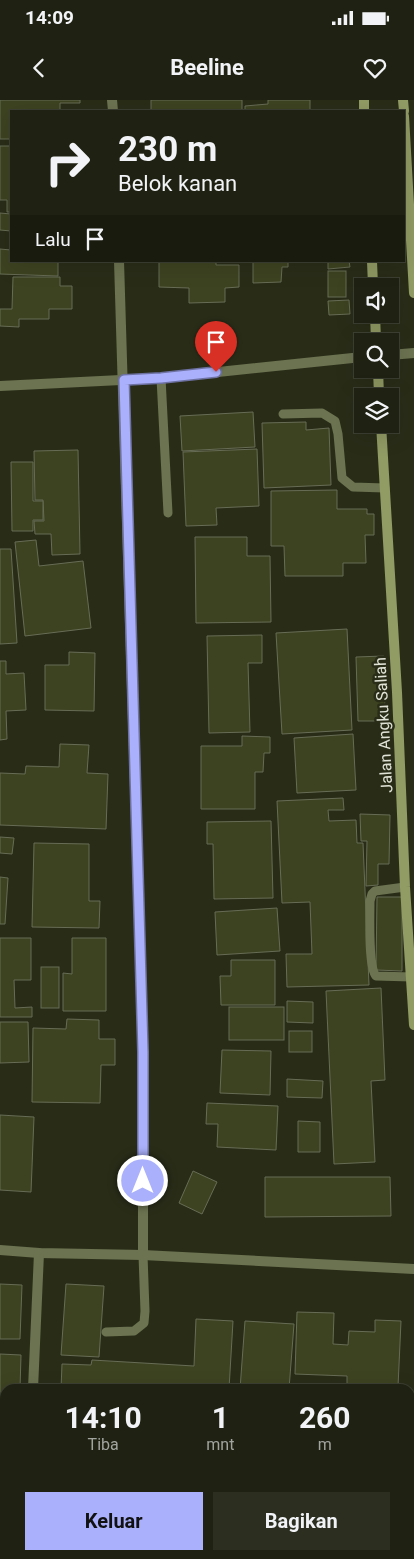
<!DOCTYPE html>
<html lang="id">
<head>
<meta charset="utf-8">
<style>
	body { margin:0; font-family:Roboto,sans-serif; background:#2c2f20; color:#f1f3f6; height:100vh; display:flex; flex-direction:column; font-size:19px; white-space:nowrap }
	* { box-sizing:border-box; margin:0 }
	p { font-size:16px; color:#a1a49f }
	.icon { flex:none; width:28px; height:28px; fill:none; stroke:currentColor; stroke-width:2; stroke-linecap:round; stroke-linejoin:round }
	.map { position:relative; flex:1; overflow:hidden }
	.panel { position:absolute; left:0px; top:1284px; width:415px; height:176px; display:flex; flex-direction:column; background:#1f2212; border-radius:15px 15px 0 0; box-shadow:0 5px 20px #0002,0 0 0 1px #3c3f32 }
	.panel>* { flex:none }
	.banner { position:absolute; left:10px; top:10px; width:395px; height:152px; border-radius:0px; box-shadow:0 5px 20px #0002,0 0 0 1px #3c3f32; background:#1f2212; color:#f1f3f6; overflow:hidden }
	.buttons { position:absolute; left:354px; top:178px; display:grid; gap:10px }
	.buttons a { display:grid; place-items:center; width:45px; height:45px; border-radius:0px; background:#1f2212; box-shadow:0 5px 20px #0002,0 0 0 1px #3c3f32; font-size:25px }
	.pin { position:absolute; display:grid; place-items:center; width:42px; height:42px; color:#fff; margin:-51px -21px; border-radius:50% 50% 50% 0; rotate:-45deg; box-shadow:0 0 5px #0007 }
	.pin .icon { rotate:45deg }
	.me { position:absolute; width:55px; margin:-28px; rotate:0deg; stroke-linejoin:round; filter:drop-shadow(0 0 4px #0008) }
	.turn { display:flex; align-items:center; gap:18px; height:105px; padding:0 25px; font-size:22px }
	.turn .icon { width:65px; height:65px; stroke-width:2.5 }
	.turn b { display:block; font-size:35px; line-height:42px }
	.then { display:flex; align-items:center; height:48px; padding:0 25px; background:#0003; gap:10px; font-size:19px }
	.eta { display:flex; justify-content:space-evenly; align-items:center; height:85px; text-align:center }
	.eta b { font-size:30px; font-weight:700; line-height:35px }
	.primary-button { display:flex; gap:10px; margin-top:auto; padding:10px 25px }
	.primary-button a { flex:1; height:58px; border-radius:0px; background:#aab0fb; color:#111; font-size:20px; font-weight:700; line-height:58px; text-align:center }
	.primary-button a+a { background:#2c2f20; color:#f1f3f6 }
	.status { display:flex; justify-content:space-between; align-items:center; height:35px; padding:0 25px; background:#1f2212; direction:ltr }
	.status svg { height:14px; fill:currentColor }
	header { display:flex; justify-content:space-between; align-items:center; height:65px; padding:0 25px; background:#1f2212; font-size:22px; font-weight:700 }
	.map>svg:first-child { display:block }
</style>
</head>
<body>
<div class="status"><b>14:09</b><svg viewBox="0 0 49 12"><path d="M0 12V9h3v3zM5 12V6h3v6zM10 12V3h3v9zM15 12V0h3v12zM26 1h20v11H26zM47 4h2v5h-2z"/></svg></div>
<header><svg class="icon" aria-label="back" viewBox="0 0 24 24"><path d="M15 5l-7 7 7 7"/></svg>Beeline<svg class="icon" aria-label="heart" viewBox="0 0 24 24"><path d="M12 20l-8-8c-3-5 5-10 8-4 3-6 11-1 8 4z"/></svg></header>
<div class="map">
<svg width="414" height="1459" viewBox="0 0 414 1459">
	<rect width="100%" height="100%" fill="#292d18"/>
	<!-- building -->
	<g fill="#3d4321" stroke="#676c55">
		<polygon points="0,0 80,0 80,3 60,3 60,11 11,11 11,39 0,39"/>
		<rect x="151" y="0" width="91" height="11"/>
		<polygon points="268,0 310,0 310,11 245,11 245,6 268,4"/>
		<polygon points="0,46 11,46 11,112 7,112 7,100 0,100"/>
		<polygon points="0,113 11,114 11,131 0,130"/>
		<polygon points="0,149 11,150 11,161 58,161 58,176 0,174"/>
		<polygon points="159,161 216,161 216,165 239,165 239,187 225,188 225,202 189,203 189,188 159,187"/>
		<polygon points="253,161 288,161 288,167 282,167 281,182 253,183"/>
		<polygon points="328,161 349,161 350,167 328,169"/>
		<rect x="328" y="171" width="18" height="26"/>
		<polygon points="13,177 60,177 60,186 72,186 72,209 49,209 49,219 19,219 19,227 0,226 0,209 12,209"/>
		<polygon points="349,200 350,214 329,215 328,201"/>
		<polygon points="253,312 255,347 182,351 180,316"/>
		<polygon points="306,322 306,330 329,328 331,385 264,388 262,323"/>
		<polygon points="257,349 259,406 216,408 217,425 186,426 183,352"/>
		<polygon points="78,350 80,454 52,455 51,434 35,434 34,421 44,421 43,400 35,400 34,351"/>
		<polygon points="11,362 33,362 33,401 43,401 43,420 33,420 33,431 12,431"/>
		<polygon points="337,390 337,409 367,409 367,414 374,414 374,435 365,435 366,463 343,463 343,476 285,476 284,446 271,446 271,391"/>
		<polygon points="195,437 247,437 247,456 270,456 271,522 196,523"/>
		<polygon points="36,440 39,466 83,461 91,528 25,536 15,442"/>
		<polygon points="0,449 11,449 17,543 0,544"/>
		<polygon points="347,529 352,630 282,634 276,533"/>
		<polygon points="262,535 262,563 248,563 250,632 209,633 207,536"/>
		<polygon points="69,552 95,553 94,611 45,610 45,565 69,565"/>
		<polygon points="384,556 385,621 358,621 356,557"/>
		<polygon points="0,561 6,561 6,574 24,573 26,610 6,611 7,639 0,640"/>
		<polygon points="353,634 356,690 297,693 294,638"/>
		<polygon points="242,636 270,637 270,653 264,653 263,672 255,672 255,709 201,709 201,646 242,646"/>
		<polygon points="60,644 89,645 87,673 108,674 106,729 0,725 0,673 25,674 26,666 59,667"/>
		<polygon points="343,698 344,710 328,710 329,721 356,720 357,743 363,743 369,885 287,887 286,854 312,854 310,802 282,803 277,701"/>
		<polygon points="360,714 390,715 389,764 378,764 378,785 366,786 367,741 361,741"/>
		<polygon points="271,721 273,798 214,799 213,744 207,744 207,722"/>
		<polygon points="0,737 14,738 12,754 0,753"/>
		<polygon points="34,743 89,744 89,801 100,801 99,828 32,827"/>
		<polygon points="0,777 8,778 5,824 0,824"/>
		<polygon points="377,797 402,797 402,871 376,870"/>
		<polygon points="277,808 280,851 217,855 215,812"/>
		<polygon points="0,838 31,838 31,880 14,880 15,908 32,907 32,917 0,917"/>
		<polygon points="72,838 106,838 106,911 63,911 63,873 72,874"/>
		<polygon points="231,860 275,860 275,905 221,905 220,876 231,876"/>
		<rect x="41" y="867" width="18" height="41"/>
		<polygon points="381,888 385,980 371,981 375,1062 334,1064 326,891"/>
		<polygon points="287,901 313,902 313,923 287,922"/>
		<rect x="229" y="907" width="55" height="33"/>
		<polygon points="67,919 99,920 99,939 115,939 115,965 101,965 100,1003 32,1002 33,928 66,929"/>
		<polygon points="0,922 28,922 29,962 0,963"/>
		<rect x="289" y="931" width="23" height="21"/>
		<polygon points="222,950 271,951 270,995 220,993"/>
		<polygon points="287,979 323,981 322,998 287,997"/>
		<polygon points="207,1003 278,1006 276,1050 217,1047 218,1024 206,1024"/>
		<polygon points="0,1015 34,1017 31,1092 0,1090"/>
		<polygon points="298,1021 320,1022 320,1052 298,1052"/>
		<polygon points="193,1071 217,1082 202,1114 179,1103"/>
		<polygon points="265,1077 390,1077 391,1116 265,1117"/>
		<polygon points="0,1184 22,1185 20,1239 0,1239"/>
		<polygon points="66,1184 104,1186 99,1257 61,1255"/>
		<polygon points="297,1212 334,1213 333,1244 348,1245 349,1231 375,1232 375,1220 401,1221 398,1287 347,1285 347,1276 295,1274"/>
		<polygon points="196,1219 233,1221 229,1289 61,1289 62,1264 91,1265 92,1260 194,1266"/>
		<polygon points="245,1221 294,1224 289,1289 240,1289"/>
		<polygon points="0,1254 21,1255 20,1289 5,1289 5,1360 0,1360"/>
		<rect x="0" y="1372" width="5" height="60"/>
		<rect x="313" y="1455" width="49" height="4"/>
	</g>
	<g fill="none" stroke-linecap="round" stroke-linejoin="round">
		<!-- service -->
		<g stroke="#6c7351" stroke-width="9">
			<polyline points="161,278 168,413"/>
			<polyline points="283,314 322,313 335,321 338,334 342,378 353,387 385,388"/>
			<path d="M405,787L375,791L372,794L370,801C370,815 368,867 376,876L412,877"/>
			<polyline points="106,1232 134,1231 144,1223 145,1211 143,1155"/>
		</g>
		<!-- minor -->
		<g stroke="#6c7351" stroke-width="10">
			<polyline points="112,0 113,11"/>
			<polyline points="119,161 143,952 143,1155"/>
			<polyline points="390,255 414,253"/>
			<polyline points="0,286 161,278 362,257"/>
			<polyline points="0,1150 39,1153 143,1155 414,1169"/>
			<polyline points="33,1289 39,1153"/>
			<polyline points="22,1459 22,1455"/>
		</g>
		<!-- secondary -->
		<g stroke="#919b64" stroke-width="10">
			<polyline points="364,0 364,11"/>
			<polyline points="403,0 404,11"/>
			<polyline points="404,16 414,193"/>
			<polyline points="372,161 373,186"/>
			<polyline points="375,214 376,241"/>
			<polyline points="378,269 379,296"/>
			<polyline points="381,324 397,592 405,787 414,925"/>
		</g>
	</g>
	<g fill="none" stroke-linecap="round" stroke-linejoin="round">
		<!-- route casing -->
		<g stroke="#6e72a3" stroke-width="12">
			<polyline id="route" points="143,1081 143,952 124,280 161,278 216,272"/>
		</g>
		<!-- route -->
		<use href="#route" stroke="#aab0fb" stroke-width="9"/>
	</g>
	<g text-anchor="middle" stroke-width="5" stroke-linejoin="round" paint-order="stroke">
		<!-- street labels -->
		<g font-size="16" fill="#e0e3d6" stroke="#292d18">
			<text transform="translate(383 625) rotate(-93)" y="6">Jalan Angku Saliah</text>
		</g>
	</g>
</svg>
<div class="buttons">
<a><svg class="icon" aria-label="sound" viewBox="0 0 24 24"><path d="M4 9h4l5-4v14l-5-4H4zM17 9q2 3 0 6"/></svg></a>
<a><svg class="icon" aria-label="search" viewBox="0 0 24 24"><circle cx="10" cy="10" r="6"/><path d="M15 15l6 6"/></svg></a>
<a><svg class="icon" aria-label="layers" viewBox="0 0 24 24"><path d="M12 4l9 5-9 5-9-5zM3 14l9 5 9-5"/></svg></a>
</div>
<div class="pin" style="left:216px;top:272px;background:#d93025"><svg class="icon" aria-label="arrive" viewBox="0 0 24 24"><path d="M6 21V4h12l-3 4 3 4H6"/></svg></div>
<svg class="me" style="left:143px;top:1081px" viewBox="-20 -20 40 40"><circle r="17" fill="#aab0fb" stroke="#fff" stroke-width="3"/><path d="M0-11L8 9 0 5-8 9z" fill="#fff"/></svg>
<div class="banner">
<div class="turn"><svg class="icon" aria-label="right" viewBox="0 0 24 24"><path d="M7 20v-9h11M14 6l5 5-5 5"/></svg><div><b>230 m</b>Belok kanan</div></div>
<div class="then">Lalu<svg class="icon" aria-label="arrive" viewBox="0 0 24 24"><path d="M6 21V4h12l-3 4 3 4H6"/></svg></div>
</div>
<section class="panel">
<div class="eta">
<div><b>14:10</b><p>Tiba</p></div>
<div><b>1</b><p>mnt</p></div>
<div><b>260</b><p>m</p></div>
</div>
<div class="primary-button"><a>Keluar</a><a>Bagikan</a></div>
</section>
</div>
</body>
</html>
